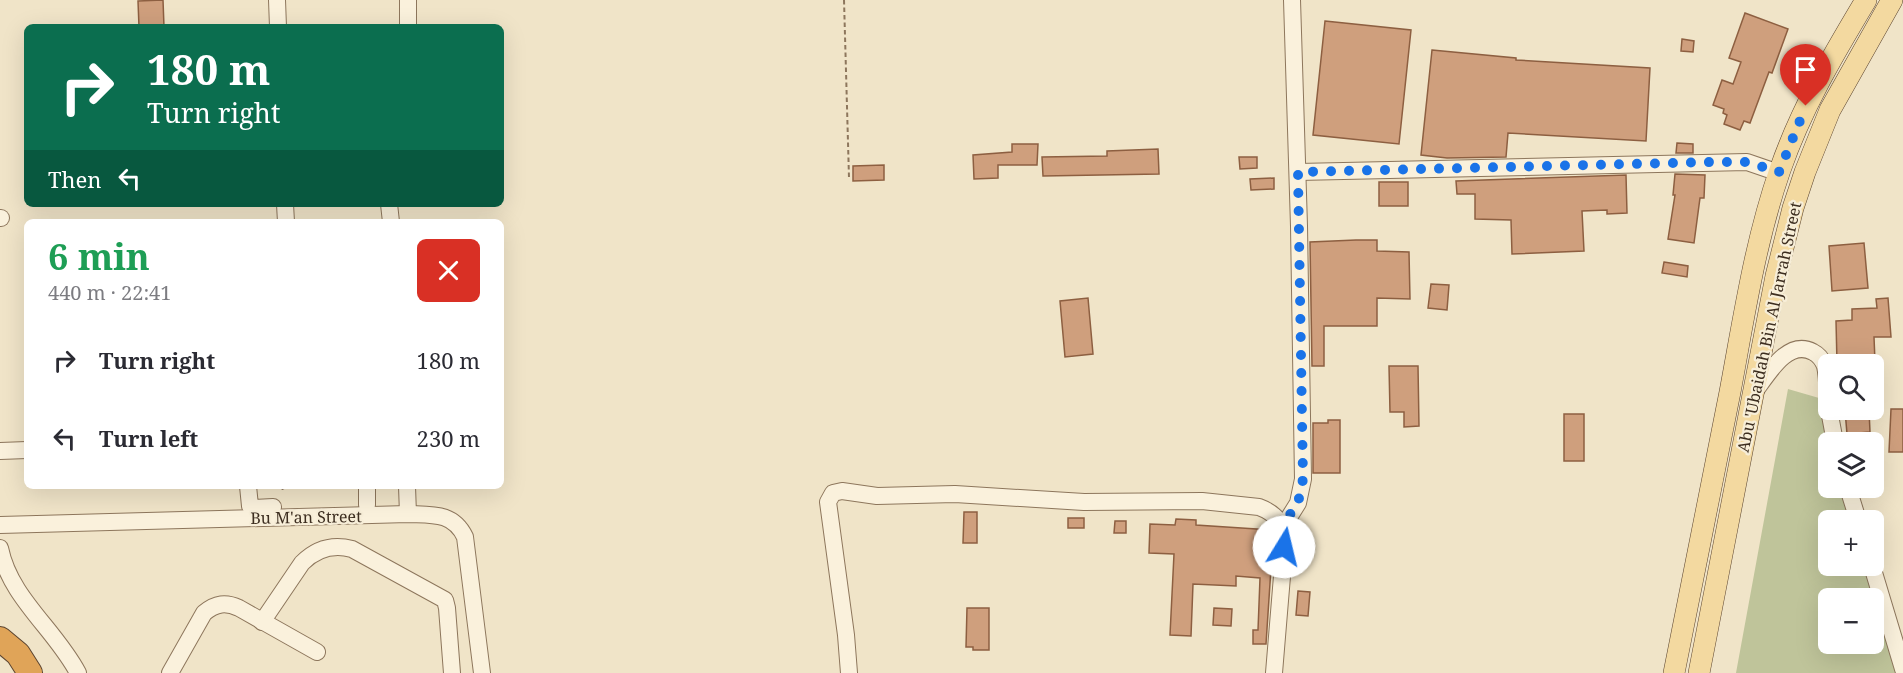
<!DOCTYPE html>
<html lang="en">
<head>
<meta charset="utf-8">
<style>
	body { margin:0; font-family:"Noto Serif",serif; background:#f2f2f3; color:#2b2b33; height:100vh; display:flex; flex-direction:column; font-size:22px; white-space:nowrap }
	* { box-sizing:border-box; margin:0 }
	p { font-size:20px; color:#7c7c81 }
	.icon { flex:none; width:33px; height:33px; fill:none; stroke:currentColor; stroke-width:2; stroke-linecap:round; stroke-linejoin:round }
	.map { position:relative; flex:1; overflow:hidden }
	.drawer { position:absolute; left:24px; top:219px; width:480px; height:270px; display:flex; flex-direction:column; background:#fff; border-radius:9px; box-shadow:0 6px 24px #0002 }
	.drawer>* { flex:none }
	.hud { position:absolute; left:24px; top:24px; width:480px; height:183px; border-radius:9px; box-shadow:0 6px 24px #0002; background:#0b6e4f; color:#fff; overflow:hidden }
	.fabs { position:absolute; left:1818px; top:354px; display:grid; gap:12px }
	.fabs a { display:grid; place-items:center; width:66px; height:66px; border-radius:9px; background:#fff; box-shadow:0 6px 24px #0002; font-size:30px }
	.pin { position:absolute; display:grid; place-items:center; width:51px; height:51px; color:#fff; margin:-62px -26px; border-radius:50% 50% 50% 0; rotate:-45deg; box-shadow:0 0 6px #0007 }
	.pin .icon { rotate:45deg }
	.me { position:absolute; width:66px; margin:-33px; rotate:9deg; stroke-linejoin:round; filter:drop-shadow(0 0 4px #0008) }
	.turn { display:flex; align-items:center; gap:21px; height:126px; padding:0 24px; font-size:27px }
	.turn .icon { width:78px; height:78px; stroke-width:2.5 }
	.turn b { display:block; font-size:42px; line-height:51px }
	.then { display:flex; align-items:center; height:57px; padding:0 24px; background:#0003; gap:12px; font-size:22px }
	.round { display:grid; place-items:center; flex:none; width:63px; height:63px; border-radius:9px; background:#f2f2f3 }
	.summary { display:flex; align-items:center; justify-content:space-between; height:102px; padding:0 24px }
	h1 { font-size:36px; font-weight:700; line-height:45px; color:#1e9e55 }
	ul { padding:0; list-style:none }
	li { display:flex; align-items:center; gap:18px; height:78px; padding:0 24px }
	li div { flex:1 }
	li b { display:block; font-size:22px }
	li em { font-style:normal }
	.map>svg:first-child { display:block }
</style>
</head>
<body>
<div class="map">
<svg width="1903" height="673" viewBox="0 0 1903 673">
	<rect width="100%" height="100%" fill="#f0e4c8"/>
	<!-- cemetery -->
	<path fill="#bfc49a" fill-rule="evenodd" d="M1788,389L1819,398L1832,442H1828V488H1846L1856,520H1828V566H1869L1901,673H1736ZM1828,598H1874V644H1828Z"/>
	<!-- building -->
	<g fill="#cf9f7d" stroke="#8d5f41" stroke-width="1.5">
		<polygon points="163,0 164,27 139,27 138,1"/>
		<polygon points="1745,13 1788,29 1772,73 1769,72 1750,123 1744,121 1740,130 1724,124 1727,115 1723,113 1724,109 1713,105 1722,80 1733,84 1741,62 1729,58"/>
		<polygon points="1325,21 1411,30 1399,144 1313,135"/>
		<polygon points="1682,39 1694,41 1693,52 1681,51"/>
		<polygon points="1432,50 1516,58 1516,60 1650,68 1646,141 1508,133 1506,157 1447,158 1421,155"/>
		<polygon points="1677,143 1693,144 1693,153 1676,153"/>
		<polygon points="1012,144 1038,144 1037,165 998,165 998,178 974,179 973,155 1012,152"/>
		<polygon points="1158,149 1159,174 1043,176 1042,157 1107,156 1107,151"/>
		<polygon points="1239,157 1257,157 1257,168 1240,169"/>
		<polygon points="884,165 884,180 853,181 853,166"/>
		<polygon points="1675,174 1705,175 1704,198 1700,198 1694,243 1668,239 1675,195 1673,195"/>
		<polygon points="1626,175 1627,213 1607,214 1607,210 1582,211 1584,251 1512,254 1511,220 1475,219 1475,194 1457,194 1456,181"/>
		<polygon points="1274,178 1274,189 1251,190 1250,179"/>
		<rect x="1379" y="182" width="29" height="24"/>
		<polygon points="1356,240 1377,240 1377,251 1409,252 1410,299 1377,298 1377,326 1324,326 1324,366 1312,366 1310,242"/>
		<polygon points="1864,243 1868,288 1832,291 1829,246"/>
		<polygon points="1664,262 1688,266 1687,277 1662,273"/>
		<polygon points="1431,284 1449,285 1447,310 1428,308"/>
		<polygon points="1088,298 1093,354 1065,357 1060,301"/>
		<polygon points="1888,298 1891,337 1874,337 1875,362 1837,363 1836,321 1852,320 1852,309 1877,308 1876,299"/>
		<polygon points="1389,366 1418,366 1419,426 1404,427 1404,412 1390,412"/>
		<polygon points="1891,409 1903,409 1903,452 1889,452"/>
		<polygon points="1845,410 1869,410 1870,432 1847,434"/>
		<rect x="1564" y="414" width="20" height="47"/>
		<polygon points="1328,420 1340,420 1340,473 1313,473 1313,423 1328,423"/>
		<polygon points="964,512 977,512 977,543 963,543"/>
		<rect x="1068" y="518" width="16" height="10"/>
		<polygon points="1176,519 1196,520 1196,525 1272,530 1274,550 1272,553 1266,644 1253,644 1253,630 1258,630 1260,578 1236,576 1236,586 1193,584 1191,636 1170,635 1174,554 1149,553 1150,524 1175,525"/>
		<polygon points="1115,521 1126,521 1126,533 1114,533"/>
		<polygon points="1298,591 1310,592 1308,616 1296,615"/>
		<polygon points="967,608 989,608 989,650 973,650 973,647 966,647"/>
		<polygon points="1214,608 1232,609 1231,626 1213,625"/>
	</g>
	<g fill="none" stroke-linecap="round" stroke-linejoin="round">
		<!-- minor casing -->
		<g stroke="#8d765c" stroke-width="18">
			<g id="minor">
				<polyline points="277,0 278,27"/>
				<polyline points="408,27 408,0"/>
				<polyline points="1298,172 1747,162 1779,173"/>
				<polyline points="285,204 286,222"/>
				<polyline points="389,204 391,222"/>
				<polyline points="0,218 1,218"/>
				<path d="M1753,394C1767,376 1787,338 1813,352C1819,355 1823,361 1825,366C1828,379 1827,392 1828,405"/>
				<polyline points="1829,410 1835,442"/>
				<polyline points="0,451 27,450"/>
				<polyline points="248,486 250,506 252,508 273,507"/>
				<polyline points="367,486 367,505"/>
				<polyline points="407,486 408,514"/>
				<polyline points="1848,488 1858,520"/>
				<path d="M0,525L408,514C432,515 453,512 465,537L482,673"/>
				<polyline points="1283,527 1298,503 1303,479 1299,226 1292,0"/>
				<path d="M0,548C10,598 55,629 78,673"/>
				<polyline points="1872,566 1903,669"/>
				<path d="M262,622L302,563C316,549 333,544 352,549L445,600L447,608L452,673"/>
				<path d="M170,673L204,613C216,603 226,602 239,608L317,652"/>
				<path d="M849,673L846,635L828,502L833,493L842,491L877,496L955,494L1084,502L1202,501L1259,507C1275,513 1284,523 1285,540L1274,673"/>
			</g>
		</g>
		<!-- major casing -->
		<g stroke="#5b4430" stroke-width="22">
			<g id="major">
				<path d="M1674,673C1692,579 1712,486 1730,392C1744,317 1755,242 1780,170C1801,109 1833,55 1866,0"/>
				<polyline points="1699,673 1776,276 1793,208 1805,172 1830,110 1892,0"/>
			</g>
		</g>
		<!-- highway casing -->
		<g stroke="#5b4430" stroke-width="26">
			<polyline id="highway" points="0,639 18,654 30,673"/>
		</g>
		<!-- path -->
		<g stroke="#8d765c" stroke-width="2" stroke-dasharray="4.5 3" stroke-linecap="butt">
			<polyline points="844,0 849,178"/>
			<polyline points="275,486 282,489 288,486"/>
		</g>
		<!-- minor -->
		<use href="#minor" stroke="#faf1dc" stroke-width="16"/>
		<!-- major -->
		<use href="#major" stroke="#f3d9a0" stroke-width="21"/>
		<!-- highway -->
		<use href="#highway" stroke="#e0a458" stroke-width="24"/>
	</g>
	<g fill="none" stroke-linecap="round" stroke-linejoin="round">
		<!-- route -->
		<polyline stroke="#1a73e8" stroke-width="10" stroke-dasharray="0 18" points="1284,547 1285,540 1282,526 1298,503 1303,479 1298,172 1714,162 1747,162 1779,172 1806,106"/>
	</g>
	<g text-anchor="middle" stroke-width="4.5" stroke-linejoin="round" paint-order="stroke">
		<!-- street labels -->
		<g font-size="16" fill="#3d2e20" stroke="#f7eed8">
			<text transform="translate(1769 327) rotate(-78)" y="6">Abu 'Ubaidah Bin Al Jarrah Street</text>
			<text transform="translate(306 517) rotate(-1)" y="6">Bu M'an Street</text>
		</g>
	</g>
</svg>
<div class="fabs">
<a><svg class="icon" aria-label="search" viewBox="0 0 24 24"><circle cx="10" cy="10" r="6"/><path d="M15 15l6 6"/></svg></a>
<a><svg class="icon" aria-label="layers" viewBox="0 0 24 24"><path d="M12 4l9 5-9 5-9-5zM3 14l9 5 9-5"/></svg></a>
<a>+</a>
<a>−</a>
</div>
<div class="pin" style="left:1806px;top:106px;background:#d93025"><svg class="icon" aria-label="arrive" viewBox="0 0 24 24"><path d="M6 21V4h12l-3 4 3 4H6"/></svg></div>
<svg class="me" style="left:1284px;top:547px" viewBox="-20 -20 40 40"><circle r="19" fill="#fff"/><path d="M0-13L10 11 0 6-10 11z" fill="#1a73e8"/></svg>
<div class="hud">
<div class="turn"><svg class="icon" aria-label="right" viewBox="0 0 24 24"><path d="M7 20v-9h11M14 6l5 5-5 5"/></svg><div><b>180 m</b>Turn right</div></div>
<div class="then">Then<svg class="icon" aria-label="left" viewBox="0 0 24 24"><path d="M17 20v-9H6M10 6l-5 5 5 5"/></svg></div>
</div>
<section class="drawer">
<div class="summary"><div><h1>6 min</h1><p>440 m · 22:41</p></div><a class="round" style="background:#d93025;color:#fff"><svg class="icon" aria-label="close" viewBox="0 0 24 24"><path d="M6 6l12 12M18 6L6 18"/></svg></a></div>
<ul>
<li><svg class="icon" aria-label="right" viewBox="0 0 24 24"><path d="M7 20v-9h11M14 6l5 5-5 5"/></svg><div><b>Turn right</b></div><em>180 m</em></li>
<li><svg class="icon" aria-label="left" viewBox="0 0 24 24"><path d="M17 20v-9H6M10 6l-5 5 5 5"/></svg><div><b>Turn left</b></div><em>230 m</em></li>
</ul>
</section>
</div>
</body>
</html>
